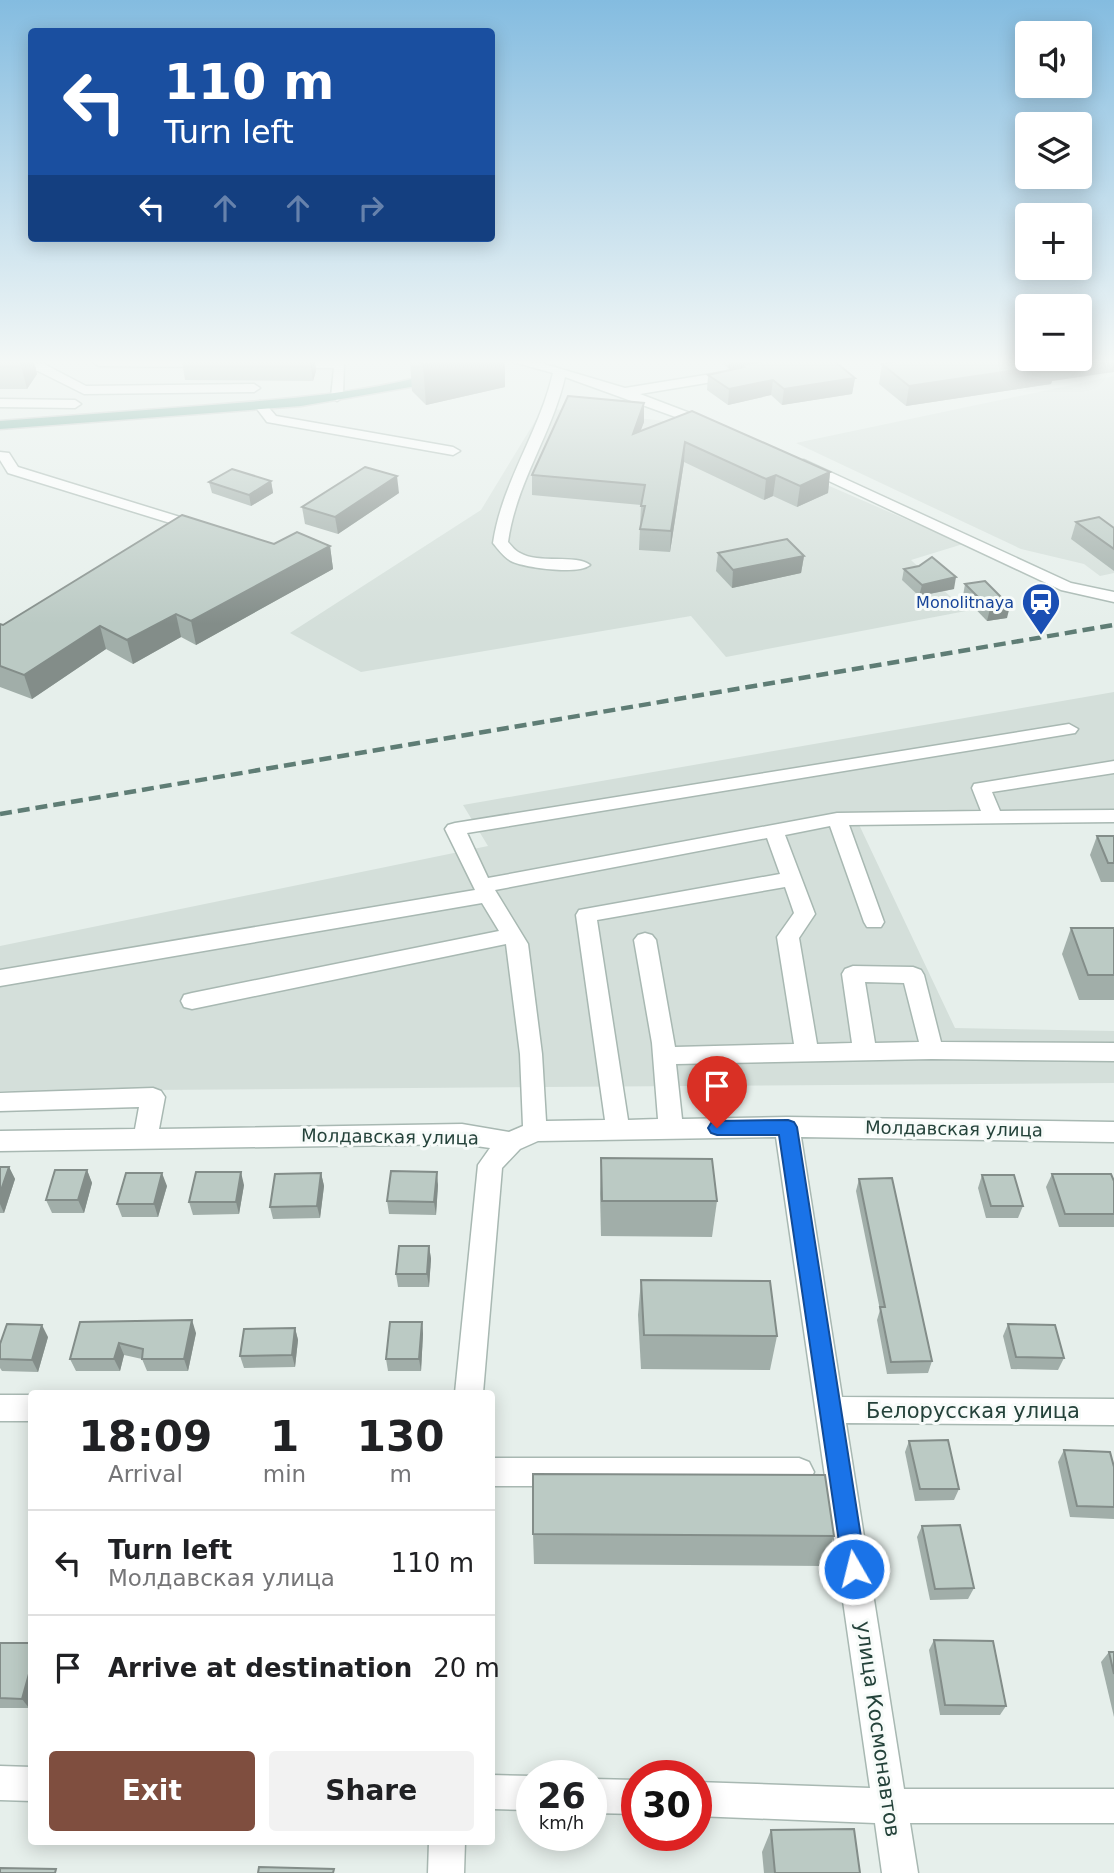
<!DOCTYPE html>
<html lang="en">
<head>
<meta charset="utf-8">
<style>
	body { margin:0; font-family:"DejaVu Sans",sans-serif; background:#f2f2f2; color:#202124; height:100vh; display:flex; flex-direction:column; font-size:26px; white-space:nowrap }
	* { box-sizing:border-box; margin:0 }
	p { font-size:23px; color:#757577 }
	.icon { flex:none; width:38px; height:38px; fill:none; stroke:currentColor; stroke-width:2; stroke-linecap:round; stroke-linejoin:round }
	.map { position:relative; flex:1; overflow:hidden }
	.drawer { position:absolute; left:28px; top:1390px; width:467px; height:455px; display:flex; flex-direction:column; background:#fff; border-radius:7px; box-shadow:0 4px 18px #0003 }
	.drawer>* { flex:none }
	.guide { position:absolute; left:28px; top:28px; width:467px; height:214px; border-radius:7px; box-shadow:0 4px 18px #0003; background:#1a4fa0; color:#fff; overflow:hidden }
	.controls { position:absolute; left:1015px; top:21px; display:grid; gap:14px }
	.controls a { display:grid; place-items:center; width:77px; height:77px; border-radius:7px; background:#fff; box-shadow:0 4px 18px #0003; font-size:35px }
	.speed { position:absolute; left:516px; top:1760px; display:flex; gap:14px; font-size:35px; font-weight:700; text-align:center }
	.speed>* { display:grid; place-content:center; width:91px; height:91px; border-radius:50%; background:#fff; box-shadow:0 4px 18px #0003; line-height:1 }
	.speed small { font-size:18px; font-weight:400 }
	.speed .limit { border:10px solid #d22; background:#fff; color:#111 }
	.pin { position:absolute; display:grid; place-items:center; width:60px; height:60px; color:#fff; margin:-72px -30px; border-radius:50% 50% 50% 0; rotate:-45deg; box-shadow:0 0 7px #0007 }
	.pin .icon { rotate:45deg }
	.me { position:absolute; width:77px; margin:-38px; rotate:352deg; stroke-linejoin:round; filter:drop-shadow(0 0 5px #0008) }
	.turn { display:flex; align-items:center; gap:24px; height:147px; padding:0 21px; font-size:32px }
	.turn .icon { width:91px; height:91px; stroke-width:2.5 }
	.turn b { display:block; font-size:49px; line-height:60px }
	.lanes { display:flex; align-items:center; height:66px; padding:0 21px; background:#0003; justify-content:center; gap:35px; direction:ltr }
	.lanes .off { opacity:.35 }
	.eta { display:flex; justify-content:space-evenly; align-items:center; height:119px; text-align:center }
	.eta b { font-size:42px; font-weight:800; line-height:49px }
	.action { display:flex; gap:14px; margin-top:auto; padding:14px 21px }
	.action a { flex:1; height:80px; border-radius:7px; background:#7f4e3f; color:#fff; font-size:28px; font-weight:800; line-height:80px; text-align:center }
	.action a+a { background:#f2f2f2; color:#202124 }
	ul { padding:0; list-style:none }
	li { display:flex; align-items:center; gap:21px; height:105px; padding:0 21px; border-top:2px solid #e0e0e0 }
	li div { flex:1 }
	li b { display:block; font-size:26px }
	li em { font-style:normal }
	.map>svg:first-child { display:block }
</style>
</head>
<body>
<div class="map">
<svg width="1114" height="1873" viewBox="0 0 1114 1873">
	<rect width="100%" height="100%" fill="#e6efeb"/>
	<!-- built -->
	<g fill="#d4dfda">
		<polygon points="1114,376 1114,573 1100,576 1084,564 1021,549 796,443"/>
		<polygon points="543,408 684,423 963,544 911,560 966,611 726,657 691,616 361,672 290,633 481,510"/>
		<polygon points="1114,692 1114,810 854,814 955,1028 1114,1031 1114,1083 0,1091 0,946 488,846 463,805"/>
	</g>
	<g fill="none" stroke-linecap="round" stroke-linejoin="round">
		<!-- minor casing -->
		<g stroke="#a8b8b2" stroke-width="3">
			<g id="minor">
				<polygon points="213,361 212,366 208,367 99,366 93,362"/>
				<polygon points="282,361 344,362 343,397 337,401 331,397 334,368 286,368 282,367"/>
				<path d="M510,361L541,363L625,388L736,370L742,374L736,378L640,394L711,421L712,424L706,428L565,377C552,434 516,483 508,542C511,545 515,551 520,553C538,564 577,554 590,565C578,575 528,568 513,562C505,559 498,549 493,543C502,482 539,433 553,373Z"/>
				<polygon points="0,363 44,364 86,386 254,384 260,388 254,392 84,394 38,371 0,371"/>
				<polygon points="0,399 75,400 81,404 75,408 0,407"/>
				<polygon points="260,401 264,402 276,416 453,447 460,451 453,455 267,422 254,405"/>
				<polygon points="0,452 9,453 18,467 206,525 208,528 206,531 196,531 8,473 0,460"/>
				<polygon points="804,460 1071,583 1114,592 1114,602 1061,590 799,467 799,461"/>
				<path d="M1069,724L1078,729L1075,733L467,833L488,878L837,813L981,811L972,788L974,784L1114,761V773L992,792L1000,811L1114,810V822L849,825L884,922L881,927H867L864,922L830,826L785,835L815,914L799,938L817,1044L852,1043L842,974L845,969L853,966L913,967L921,970L924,975L941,1042L1114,1043V1061L932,1059L676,1064L682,1119L787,1117L1114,1122V1142L801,1137L842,1397L1114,1399V1425L846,1423L904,1789H1114V1823H910L918,1873H882L875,1823L696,1816V1782L870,1788L776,1137L538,1141L520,1149L502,1168L483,1393H455L478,1165L490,1148L462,1144L0,1151V1131L135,1129L139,1107L0,1111V1093L153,1088L161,1091L165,1097L159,1129L462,1124L509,1132L523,1126L520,1054L506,944L192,1009L184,1007L181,1001L184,995L192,993L499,931L482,903L0,986V970L475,890L445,829L448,825L455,823ZM767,838L780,874L579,910L576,915L605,1120L546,1121L542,1054L528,944L495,890ZM785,887L794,913L777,937L794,1044L675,1047L656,940L652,935L645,933L638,935L634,940L652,1043L658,1119L628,1120L597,920ZM865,982L904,983L919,1042L875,1043Z"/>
				<rect x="0" y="1395" width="32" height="26"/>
				<polygon points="492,1458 799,1458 809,1462 814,1472 809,1482 799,1486 492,1486"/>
				<polygon points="0,1766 32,1767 32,1801 0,1800"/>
				<polygon points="492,1775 533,1776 532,1810 492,1809"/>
				<polygon points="592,1779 637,1780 637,1814 592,1813"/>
				<polygon points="429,1841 465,1841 464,1873 428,1873"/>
			</g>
		</g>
		<!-- major casing -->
		<g stroke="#c2cac8" stroke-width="3">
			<path id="major" d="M474,361H493L439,382L301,406L0,429V421C71,416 142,410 212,405C301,398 390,391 474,361Z"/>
		</g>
		<!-- minor -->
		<use href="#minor" fill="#fff" fill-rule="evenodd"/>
		<!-- major -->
		<use href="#major" fill="#6aa596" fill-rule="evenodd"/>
		<!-- rail -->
		<polyline stroke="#5f7d75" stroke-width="4.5" stroke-dasharray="12 6" stroke-linecap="butt" points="0,814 1114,625"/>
	</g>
	<!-- wall -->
	<g fill="#a1aea9">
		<polygon points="0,361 34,361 37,374 27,389 0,389"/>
		<polygon points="182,361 315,361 316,371 313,381 185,380"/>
		<polygon points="410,361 505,361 505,387 426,405 412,391"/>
		<polygon points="720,361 834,361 855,378 852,394 782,405 771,395 728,405 707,390 708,375 742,367 729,369"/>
		<polygon points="882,364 1052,381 1051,384 906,406 879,384"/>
		<polygon points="644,422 640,431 830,472 828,493 797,507 773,496 764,500 684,462 670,552 639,550 641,505 532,495 532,475"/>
		<polygon points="271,481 273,493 251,506 212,493 209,482"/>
		<polygon points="399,493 338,534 305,524 302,507"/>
		<polygon points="1076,522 1114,528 1114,571 1071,539"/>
		<polygon points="274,544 330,546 333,569 196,645 181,637 133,664 106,649 32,699 0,687 0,624 3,625"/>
		<polygon points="718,553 804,556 801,573 732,588 716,571"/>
		<polygon points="904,569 954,589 919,596 902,580"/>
		<polygon points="965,584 1007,618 987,621 963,596"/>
		<polygon points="1097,836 1114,836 1114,882 1101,882 1090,855"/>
		<polygon points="1071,928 1114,928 1114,1000 1079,1000 1062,954"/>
		<polygon points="601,1158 717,1201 712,1237 601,1236 600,1194"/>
		<polygon points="0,1167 9,1167 15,1179 4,1213 0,1213"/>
		<polygon points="87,1170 92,1183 84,1213 52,1213 46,1200"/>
		<polygon points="321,1173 324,1186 320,1218 273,1219 270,1207"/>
		<polygon points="1052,1174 1114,1181 1114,1227 1059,1227 1046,1187"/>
		<polygon points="982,1175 1023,1206 1018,1218 986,1218 978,1188"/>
		<polygon points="859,1179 932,1361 928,1373 887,1374 877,1320 880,1310 856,1191"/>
		<polygon points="244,1185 239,1214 193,1215 189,1202"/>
		<polygon points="438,1185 436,1215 389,1214 387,1201"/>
		<polygon points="167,1186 158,1217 122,1217 117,1204"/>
		<polygon points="429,1246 431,1259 429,1287 398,1287 396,1274"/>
		<polygon points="641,1280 777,1336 770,1370 641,1369 638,1315"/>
		<polygon points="80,1322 196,1333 188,1371 147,1371 142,1359 124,1355 120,1371 76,1371 70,1359"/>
		<polygon points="422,1322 423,1334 421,1371 388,1371 386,1359"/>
		<polygon points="1008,1324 1064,1358 1058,1370 1011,1369 1003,1336"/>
		<polygon points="295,1328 298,1340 295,1367 244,1368 240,1356"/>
		<polygon points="48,1337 38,1372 2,1371 0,1368 0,1344"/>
		<polygon points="909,1441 959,1489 954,1500 915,1501 905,1452"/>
		<polygon points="1064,1450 1114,1467 1114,1519 1070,1517 1058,1462"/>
		<polygon points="922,1526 974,1588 968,1599 930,1600 917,1537"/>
		<polygon points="533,1534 834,1536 823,1566 534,1564"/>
		<polygon points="934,1640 1006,1706 1000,1715 940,1715 929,1650"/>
		<polygon points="0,1643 29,1708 0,1708"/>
		<polygon points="1109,1652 1114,1652 1114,1717 1101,1662"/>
		<polygon points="771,1830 860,1873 764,1873 762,1852"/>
	</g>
	<!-- shaded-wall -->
	<g fill="#838d89">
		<polygon points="20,361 34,361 37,374 27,389"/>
		<polygon points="310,361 315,361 316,371 313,381"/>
		<polygon points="439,361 505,361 505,387 426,405 423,365"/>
		<polygon points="729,361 779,361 742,365 742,367 729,369"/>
		<polygon points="1056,361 1114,361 1114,372 1052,381 1051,384 906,406 909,386"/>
		<polygon points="855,378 852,394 782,405 784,389"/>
		<polygon points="773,380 771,395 728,405 729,389"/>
		<polygon points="644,403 644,422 632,454 633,434"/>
		<polygon points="685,442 684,462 670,552 671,531"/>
		<polygon points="830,472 828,493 797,507 800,486"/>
		<polygon points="776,475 773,496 764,500 766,479"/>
		<polygon points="397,476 399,493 338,534 335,517"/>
		<polygon points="271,481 273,493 251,506 249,495"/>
		<polygon points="330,546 333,569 196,645 191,621"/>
		<polygon points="804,556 801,573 732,588 733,570"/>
		<polygon points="956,577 954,589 919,596 922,585"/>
		<polygon points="1010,606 1007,618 987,621 990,609"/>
		<polygon points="176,614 181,637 133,664 127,640"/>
		<polygon points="100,626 106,649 32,699 24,675"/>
		<polygon points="9,1167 15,1179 4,1213 0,1204 0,1193"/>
		<polygon points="87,1170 92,1183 84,1213 78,1200"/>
		<polygon points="241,1172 244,1185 239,1214 236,1202"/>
		<polygon points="437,1172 438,1185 436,1215 434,1202"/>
		<polygon points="162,1173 167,1186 158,1217 154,1204"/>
		<polygon points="321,1173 324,1186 320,1218 317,1206"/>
		<polygon points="429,1246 431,1259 429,1287 427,1274"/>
		<polygon points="192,1320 196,1333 188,1371 184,1359"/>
		<polygon points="422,1322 423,1334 421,1371 419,1359"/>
		<polygon points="42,1325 48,1337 38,1372 32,1360"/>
		<polygon points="295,1328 298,1340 295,1367 292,1355"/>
		<polygon points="119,1343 124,1355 120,1371 114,1359"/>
		<polygon points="32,1663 32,1700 29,1708 22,1699"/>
	</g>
	<!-- building -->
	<g fill="#bbcac4" stroke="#838d89" stroke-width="2">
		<polygon points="419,361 439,361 423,365"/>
		<polygon points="767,361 834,361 855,378 784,389 773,380 729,389 708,375 744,367 742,365"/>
		<polygon points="900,361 1056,361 1054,362 1056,364 909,386 882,364"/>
		<polygon points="568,396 644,403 633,434 692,411 830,472 800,486 776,475 766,479 685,442 671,531 640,529 645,506 641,506 645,485 532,475"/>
		<polygon points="365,467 397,476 335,517 302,507"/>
		<polygon points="232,469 271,481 249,495 209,482"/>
		<polygon points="182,515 274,544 297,532 330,546 191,621 176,614 127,640 100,626 24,675 0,666 0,624 3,625"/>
		<polygon points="1099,517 1114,528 1114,549 1076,522"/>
		<polygon points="787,539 804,556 733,570 718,553"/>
		<polygon points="932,557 956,577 922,585 904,569 919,566"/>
		<polygon points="985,581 1010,606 990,609 965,584"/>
		<polygon points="1097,836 1114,836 1114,863 1108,863"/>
		<polygon points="1071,928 1114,928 1114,975 1088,975"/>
		<polygon points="601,1158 712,1159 717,1201 602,1201"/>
		<polygon points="0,1167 9,1167 0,1193"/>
		<polygon points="55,1170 87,1170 78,1200 46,1200"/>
		<polygon points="391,1171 437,1172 434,1202 387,1201"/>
		<polygon points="196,1172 241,1172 236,1202 189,1202"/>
		<polygon points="126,1173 162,1173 154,1204 117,1204"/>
		<polygon points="321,1173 317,1206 270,1207 275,1174"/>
		<polygon points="1052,1174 1111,1174 1114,1181 1114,1214 1065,1214"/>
		<polygon points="982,1175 1014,1175 1023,1206 991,1206"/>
		<polygon points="892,1178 932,1361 891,1362 880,1307 885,1307 859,1179"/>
		<polygon points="399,1246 429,1246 427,1274 396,1274"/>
		<polygon points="641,1280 770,1281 777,1336 644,1335"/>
		<polygon points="192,1320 184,1359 142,1359 143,1349 119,1343 114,1359 70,1359 80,1322"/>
		<polygon points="390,1322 422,1322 419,1359 386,1359"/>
		<polygon points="7,1324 42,1325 32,1360 0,1359 0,1344"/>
		<polygon points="1008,1324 1055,1325 1064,1358 1016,1357"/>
		<polygon points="295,1328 292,1355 240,1356 244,1329"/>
		<polygon points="948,1440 959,1489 920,1489 909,1441"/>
		<polygon points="1064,1450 1110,1452 1114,1467 1114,1507 1077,1506"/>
		<polygon points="533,1474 825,1475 834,1536 533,1534"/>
		<polygon points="960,1525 974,1588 935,1589 922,1526"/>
		<polygon points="934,1640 993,1641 1006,1706 945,1705"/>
		<polygon points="0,1643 32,1643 32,1663 22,1699 0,1698"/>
		<polygon points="1109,1652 1114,1652 1114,1674"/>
		<polygon points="854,1829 860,1873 775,1873 771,1830"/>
		<polygon points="259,1867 334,1869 333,1873 258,1873"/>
		<polygon points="0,1868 56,1869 55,1873 0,1873"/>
	</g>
	<!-- sky -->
	<linearGradient id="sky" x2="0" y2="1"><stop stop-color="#84bce0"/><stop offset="0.58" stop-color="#f4f8f6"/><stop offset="1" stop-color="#f4f8f6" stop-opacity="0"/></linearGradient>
	<rect width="1114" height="624" fill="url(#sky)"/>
	<!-- route -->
	<polygon fill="#1a73e8" stroke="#114b97" stroke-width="2" points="788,1120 794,1122 797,1127 866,1569 863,1577 854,1580 846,1577 843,1569 779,1135 717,1135 711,1133 708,1128 711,1123 717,1121"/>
	<!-- icons -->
	<defs>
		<g id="station-pin" transform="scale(2.0125)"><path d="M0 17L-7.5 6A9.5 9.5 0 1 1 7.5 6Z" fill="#1a4fb4" stroke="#f7fbf9"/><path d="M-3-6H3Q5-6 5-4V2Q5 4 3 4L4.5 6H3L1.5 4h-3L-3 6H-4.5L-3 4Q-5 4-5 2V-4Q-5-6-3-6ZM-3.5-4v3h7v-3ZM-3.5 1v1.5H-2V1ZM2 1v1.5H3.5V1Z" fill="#fff"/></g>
	</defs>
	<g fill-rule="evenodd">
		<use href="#station-pin" x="1041" y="602"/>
	</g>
	<g text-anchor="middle" stroke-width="6" stroke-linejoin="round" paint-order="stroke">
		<!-- far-transit labels -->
		<g font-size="16" fill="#164399" stroke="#f7fbf9" text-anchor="end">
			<text x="1014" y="608">Monolitnaya</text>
		</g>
		<!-- street labels -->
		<g font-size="18" fill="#24423a" stroke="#f7fbf9">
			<text transform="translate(954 1129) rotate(1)" y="6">Молдавская улица</text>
			<text transform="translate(390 1137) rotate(1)" y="6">Молдавская улица</text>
		</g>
		<!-- near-street labels -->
		<g font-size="21" fill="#24423a" stroke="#f7fbf9">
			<text x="973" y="1418">Белорусская улица</text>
			<text transform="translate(878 1729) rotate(82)" y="7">улица Космонавтов</text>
		</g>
	</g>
</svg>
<div class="controls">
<a><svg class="icon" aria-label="sound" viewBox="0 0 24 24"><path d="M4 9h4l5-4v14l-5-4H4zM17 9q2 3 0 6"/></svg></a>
<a><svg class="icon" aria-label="layers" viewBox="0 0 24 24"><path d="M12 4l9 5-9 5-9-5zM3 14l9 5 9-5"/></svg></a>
<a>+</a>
<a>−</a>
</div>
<div class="speed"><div>26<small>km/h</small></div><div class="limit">30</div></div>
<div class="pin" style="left:717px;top:1128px;background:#d93025"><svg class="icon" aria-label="arrive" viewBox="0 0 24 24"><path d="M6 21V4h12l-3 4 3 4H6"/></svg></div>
<svg class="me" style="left:854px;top:1569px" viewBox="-20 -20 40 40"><circle r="17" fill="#1a73e8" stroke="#fff" stroke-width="3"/><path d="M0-11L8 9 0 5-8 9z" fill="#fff"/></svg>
<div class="guide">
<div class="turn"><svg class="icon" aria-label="left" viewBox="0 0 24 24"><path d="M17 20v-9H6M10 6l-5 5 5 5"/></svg><div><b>110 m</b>Turn left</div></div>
<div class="lanes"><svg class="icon" aria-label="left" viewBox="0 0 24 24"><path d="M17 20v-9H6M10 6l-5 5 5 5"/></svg><svg class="icon off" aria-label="ahead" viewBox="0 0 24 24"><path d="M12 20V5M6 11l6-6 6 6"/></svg><svg class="icon off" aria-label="ahead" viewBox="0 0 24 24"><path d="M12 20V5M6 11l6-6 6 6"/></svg><svg class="icon off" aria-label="right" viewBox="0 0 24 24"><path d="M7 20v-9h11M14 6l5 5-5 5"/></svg></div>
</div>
<section class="drawer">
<div class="eta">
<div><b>18:09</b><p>Arrival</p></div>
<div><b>1</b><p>min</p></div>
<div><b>130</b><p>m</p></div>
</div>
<ul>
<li><svg class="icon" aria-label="left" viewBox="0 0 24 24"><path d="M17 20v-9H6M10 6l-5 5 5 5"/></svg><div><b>Turn left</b><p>Молдавская улица</p></div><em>110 m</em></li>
<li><svg class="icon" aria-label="arrive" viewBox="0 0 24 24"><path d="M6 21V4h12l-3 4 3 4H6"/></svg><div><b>Arrive at destination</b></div><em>20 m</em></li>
</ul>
<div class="action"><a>Exit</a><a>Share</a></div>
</section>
</div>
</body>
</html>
